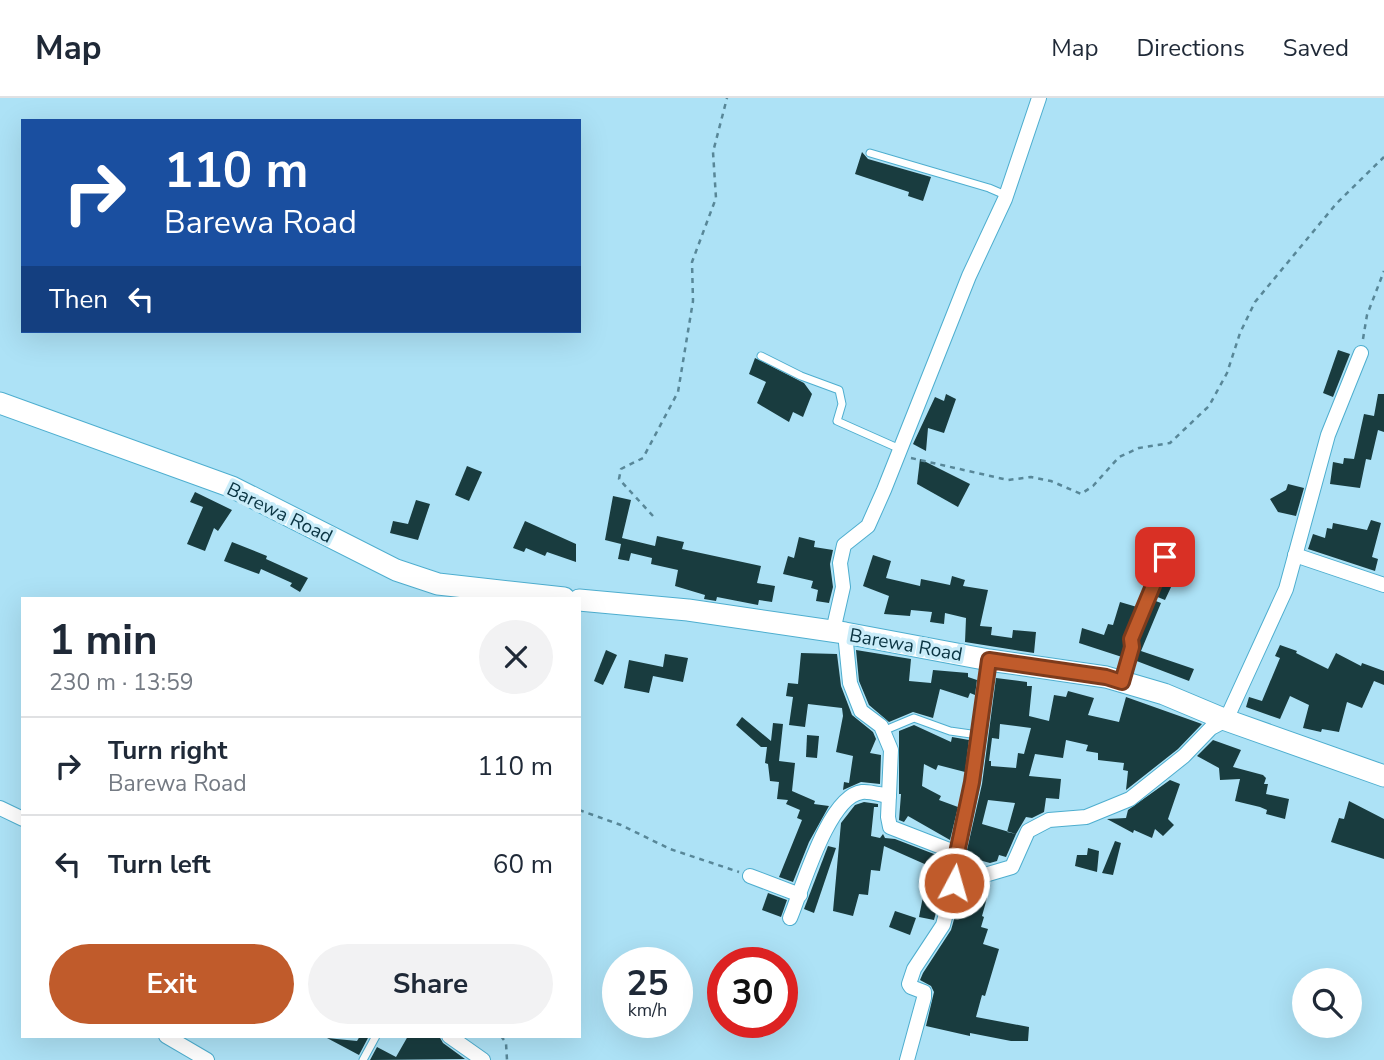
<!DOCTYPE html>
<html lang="en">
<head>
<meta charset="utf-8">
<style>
	body { margin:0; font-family:"Nunito Sans",sans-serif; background:#f2f2f3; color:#1f2937; height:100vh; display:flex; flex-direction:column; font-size:26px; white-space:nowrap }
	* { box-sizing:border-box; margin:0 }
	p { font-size:23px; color:#747a83 }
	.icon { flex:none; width:38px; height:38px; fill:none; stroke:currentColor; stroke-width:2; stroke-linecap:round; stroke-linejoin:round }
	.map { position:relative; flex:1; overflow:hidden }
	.sheet { position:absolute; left:21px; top:499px; width:560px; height:441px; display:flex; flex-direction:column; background:#fff; border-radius:0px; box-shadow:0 7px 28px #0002 }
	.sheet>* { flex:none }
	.guide { position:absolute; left:21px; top:21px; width:560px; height:214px; border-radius:0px; box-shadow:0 7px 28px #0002; background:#1a4fa0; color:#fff; overflow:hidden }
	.tools { position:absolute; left:1292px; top:870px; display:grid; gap:14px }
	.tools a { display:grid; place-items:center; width:70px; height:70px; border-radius:50%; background:#fff; box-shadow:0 7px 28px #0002; font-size:35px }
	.speed { position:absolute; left:602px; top:849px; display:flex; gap:14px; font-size:35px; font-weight:700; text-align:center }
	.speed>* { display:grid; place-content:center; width:91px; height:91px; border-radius:50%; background:#fff; box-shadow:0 7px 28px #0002; line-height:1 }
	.speed small { font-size:18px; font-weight:400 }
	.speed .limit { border:10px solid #d22; background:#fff; color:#111 }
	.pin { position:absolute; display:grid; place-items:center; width:60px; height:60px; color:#fff; margin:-30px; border-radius:14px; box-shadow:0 4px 10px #0006 }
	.me { position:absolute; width:77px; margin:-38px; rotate:6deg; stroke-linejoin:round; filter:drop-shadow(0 0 5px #0008) }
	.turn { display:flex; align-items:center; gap:24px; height:147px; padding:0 28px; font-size:32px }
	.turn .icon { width:91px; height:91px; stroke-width:2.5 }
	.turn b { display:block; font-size:49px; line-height:60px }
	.then { display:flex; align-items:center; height:66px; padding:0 28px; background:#0003; gap:14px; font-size:26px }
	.round { display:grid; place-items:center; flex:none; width:74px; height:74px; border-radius:37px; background:#f2f2f3 }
	.overview { display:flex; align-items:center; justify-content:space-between; height:119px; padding:0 28px }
	h1 { font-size:42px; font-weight:700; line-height:52px }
	.button { display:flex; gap:14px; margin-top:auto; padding:14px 28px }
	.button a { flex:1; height:80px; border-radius:42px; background:#c05b2b; color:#fff; font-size:28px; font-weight:700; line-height:80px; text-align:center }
	.button a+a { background:#f2f2f3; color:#1f2937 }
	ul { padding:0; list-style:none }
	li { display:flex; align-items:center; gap:21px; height:98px; padding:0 28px; border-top:2px solid #e0e1e3 }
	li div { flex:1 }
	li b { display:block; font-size:26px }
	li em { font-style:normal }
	header { display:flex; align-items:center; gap:42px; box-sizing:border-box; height:98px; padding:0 35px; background:#fff; border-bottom:2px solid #e0e1e3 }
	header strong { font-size:33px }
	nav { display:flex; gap:38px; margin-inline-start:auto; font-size:24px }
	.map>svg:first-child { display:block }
</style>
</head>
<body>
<header>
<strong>Map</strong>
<nav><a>Map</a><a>Directions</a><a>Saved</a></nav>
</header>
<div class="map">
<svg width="1384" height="962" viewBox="0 0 1384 962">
	<rect width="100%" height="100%" fill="#ade2f6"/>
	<!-- building -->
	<g fill="#193c3f" fill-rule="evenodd">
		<polygon points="862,54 868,61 931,79 923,103 908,98 909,94 855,76"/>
		<polygon points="1338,252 1350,256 1333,299 1323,295"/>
		<polygon points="755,260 804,285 812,296 803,319 793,314 789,324 757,305 766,284 749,276"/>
		<polygon points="946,296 956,301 944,335 928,330 926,353 913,346 935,299 944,303"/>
		<polygon points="1378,296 1384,296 1384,334 1378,332 1371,362 1366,361 1360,390 1330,386 1333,364 1343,366 1344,360 1354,361 1364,316 1374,318"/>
		<polygon points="920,361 970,386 958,409 917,386"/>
		<polygon points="467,368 482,374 469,403 455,397"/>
		<polygon points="1288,386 1304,390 1296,418 1278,414 1270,401 1286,392"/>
		<polygon points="195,394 232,412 218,433 214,430 205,453 187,446 203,409 190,404"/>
		<polygon points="613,398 631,402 622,440 655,448 657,438 684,444 682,451 761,468 757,485 775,488 772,504 759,502 758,507 717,499 716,503 704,501 705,497 675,488 678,472 651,466 652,460 631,455 629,463 618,461 622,441 621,446 605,442"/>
		<polygon points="416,402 430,406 418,442 390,435 393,423 408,426"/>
		<polygon points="1371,422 1381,425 1372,459 1378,461 1375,473 1308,451 1313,436 1325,440 1327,430 1332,431 1333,425 1367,432"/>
		<polygon points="525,423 576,446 576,464 547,454 545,458 526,450 524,454 513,450"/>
		<polygon points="799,439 815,443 814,449 833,452 830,466 833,489 829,505 816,503 818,492 811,490 813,483 783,476 788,458 794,460"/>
		<polygon points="232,444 267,458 266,461 308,480 300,494 290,488 292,485 261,471 259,476 224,463"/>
		<polygon points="873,457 891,463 886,480 920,488 921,481 950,487 952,478 965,482 963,488 988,492 980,528 992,529 991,537 1012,540 1013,532 1036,534 1034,555 965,544 966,520 945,515 944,526 930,524 932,514 911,512 910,518 884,516 889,498 863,488"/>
		<polygon points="1168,468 1179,472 1165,502 1155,498"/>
		<polygon points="1153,502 1161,505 1141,553 1194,571 1189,583 1134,562 1140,533"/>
		<polygon points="1120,504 1137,509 1128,530 1122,559 1079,545 1082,530 1104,537 1108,526 1113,527"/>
		<polygon points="1280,547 1297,553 1296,555 1328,571 1336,555 1361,568 1362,565 1384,573 1384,587 1374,583 1362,610 1347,604 1339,634 1322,631 1321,634 1303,630 1309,607 1290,598 1280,621 1246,609 1249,599 1262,603 1280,560 1275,558"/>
		<polygon points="606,552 617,557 603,587 594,583"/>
		<polygon points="856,552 911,561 909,583 931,585 933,572 968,575 968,579 977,582 975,597 970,595 968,600 940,591 933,620 913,614 889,624 869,607 859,583"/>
		<polygon points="801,555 837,556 841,588 852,617 873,634 876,641 870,655 881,657 880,686 861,684 843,692 844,684 849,685 853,658 836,654 843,618 842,610 808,606 805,629 789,627 793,599 786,598 788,585 798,586"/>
		<polygon points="665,556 688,560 683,584 653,578 649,595 624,590 629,562 663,569"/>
		<path d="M996,580L1027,584V588H1032L1029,618L1049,623L1054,597L1066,599L1068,593L1094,600L1088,617L1119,624L1126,599L1202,626L1178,651L1126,692L1128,673L1123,672L1124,665L1098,662V655L1086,653L1088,647L1066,642L1063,660L1035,656L1029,678L1061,681L1059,701L1046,700L1044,714L1032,720L1026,719L1016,736L1007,734L1015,705L988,702L982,726L1016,736L1006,759L999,757L997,763L990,765L979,762L980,760L967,752L982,686ZM1000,626L1031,630L1024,656L1018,655L1016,670L991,668V663H989L992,640L999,641Z"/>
		<polygon points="742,619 771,643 773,625 783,626 779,663 795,665 792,693 815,703 814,706 829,708 809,744 793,784 779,779 802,722 797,720 800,712 786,706 788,702 777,701 779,684 770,683 768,666 765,665 767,649 761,649 736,627"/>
		<polygon points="914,627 951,644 952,639 969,642 965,674 938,667 936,672 924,666 922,688 941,698 939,702 958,709 950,742 908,718 904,724 899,722 901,696 899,696 899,633"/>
		<polygon points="807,637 819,638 817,660 806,659"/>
		<polygon points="1213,642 1241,652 1233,669 1263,677 1266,680 1264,686 1268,686 1266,696 1289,701 1285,721 1266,716 1267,712 1260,709 1235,703 1240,681 1220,682 1219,670 1197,658"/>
		<polygon points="1170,682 1180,686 1168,721 1174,727 1163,738 1155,731 1152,740 1134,732 1133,735 1107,721 1126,720 1128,712"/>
		<polygon points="1349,703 1384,721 1384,761 1331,744 1339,720 1344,721"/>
		<polygon points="864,704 878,706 878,709 874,709 871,738 880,740 883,736 885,740 895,741 947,761 945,776 935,775 943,787 934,822 919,819 929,768 884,748 880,773 871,772 868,797 859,796 853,818 833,813 841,725 855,707"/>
		<polygon points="1115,743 1121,745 1113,777 1102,775"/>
		<polygon points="828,748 836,750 814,815 804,811"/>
		<polygon points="1088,750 1099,753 1097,774 1075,768 1077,757 1087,757"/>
		<polygon points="768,795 787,802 781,819 762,812"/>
		<polygon points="975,796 987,800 982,818 984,819 981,829 988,831 983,846 999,851 985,898 982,897 976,919 1029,929 1028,943 1011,943 970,935 970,938 926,928 934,894 931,888 920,882 923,875 951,832 957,811 962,814 967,799 974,801"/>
		<polygon points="895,813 916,820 910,837 889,829"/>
		<polygon points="360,938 369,938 359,957 327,940 357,943"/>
		<polygon points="408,938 439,938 443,945 465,961 370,962 377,949 396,959"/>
	</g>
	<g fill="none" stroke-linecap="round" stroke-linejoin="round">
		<!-- lane casing -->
		<g stroke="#4eaecf" stroke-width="9">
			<g id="lane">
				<polyline points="870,55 989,90 1003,96 1005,100"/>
				<polyline points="761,258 801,278 839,292 842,306 837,323 900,351"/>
				<polyline points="1124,580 1134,531 1165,459"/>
				<polyline points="883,633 914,620 950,633 978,637"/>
				<polyline points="363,962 376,938"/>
			</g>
		</g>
		<!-- street casing -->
		<g stroke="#4eaecf" stroke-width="16">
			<g id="street">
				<polyline points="1295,457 1384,487"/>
				<polyline points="833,533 843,489 840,465 844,447 868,428 884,392 969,178 1005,101 1039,0"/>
				<polyline points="845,535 850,585 861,613 881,628 891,652 888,719 890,729 957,755"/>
				<polyline points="0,710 23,721"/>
				<polyline points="955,775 978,779 1012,769 1028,733 1049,722 1086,719 1130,701 1184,658 1211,630 1226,622 1286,491 1328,337 1361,255"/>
				<polyline points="750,778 800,797"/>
				<path d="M790,820C802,792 828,698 862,694C870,693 881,697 889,698"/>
				<polyline points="166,938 207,962"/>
				<polyline points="449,938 483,962"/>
				<polyline points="907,962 924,900 924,894 911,889 909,886 914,871 943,827 954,785 957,755 973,684 989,562"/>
			</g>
		</g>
		<!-- secondary casing -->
		<g stroke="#4eaecf" stroke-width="23">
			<g id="secondary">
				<polyline points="0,305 232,389 396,472 438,486 564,500"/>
				<polyline points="579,502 688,512 845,535 989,562 1106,579 1164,596 1226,622 1384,678"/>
			</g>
		</g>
		<!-- path -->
		<g stroke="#588798" stroke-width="2.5" stroke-dasharray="5 5" stroke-linecap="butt">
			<polyline points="1363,241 1367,217 1384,173"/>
			<polyline points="911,360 1008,382 1031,379 1051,383 1081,396 1093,388 1119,359 1139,350 1170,345 1209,308 1227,275 1240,235 1255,204 1336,106 1384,59"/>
			<polyline points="653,418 619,381 621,371 643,360 678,294 693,203 692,164 716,100 713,54 727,0"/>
			<polyline points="579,712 621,727 670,751 739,774"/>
			<polyline points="501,938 506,945 507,962"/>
		</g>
		<!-- lane -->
		<use href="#lane" stroke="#fff" stroke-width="7"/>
		<!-- street -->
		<use href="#street" stroke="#fff" stroke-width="14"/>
		<!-- secondary -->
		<use href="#secondary" stroke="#fff" stroke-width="21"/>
	</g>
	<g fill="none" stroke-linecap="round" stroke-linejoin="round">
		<!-- route casing -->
		<g stroke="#7d3b1c" stroke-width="18">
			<polyline id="route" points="954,785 957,755 972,684 989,562 1106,579 1122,584 1132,549 1131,541 1165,459"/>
		</g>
		<!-- route -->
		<use href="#route" stroke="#c05b2b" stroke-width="12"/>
	</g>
	<g text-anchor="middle" stroke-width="7" stroke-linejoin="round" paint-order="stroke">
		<!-- street labels -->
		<g font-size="19" fill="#0a3442" stroke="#c9ecf9">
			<text transform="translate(280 414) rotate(26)" y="7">Barewa Road</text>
			<text transform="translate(906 546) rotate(10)" y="7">Barewa Road</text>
		</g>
	</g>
</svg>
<div class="tools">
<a><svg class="icon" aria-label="search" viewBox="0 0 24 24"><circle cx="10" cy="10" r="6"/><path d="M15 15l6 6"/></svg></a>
</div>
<div class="speed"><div>25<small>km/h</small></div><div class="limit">30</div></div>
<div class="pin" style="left:1165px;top:459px;background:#d93025"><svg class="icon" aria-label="arrive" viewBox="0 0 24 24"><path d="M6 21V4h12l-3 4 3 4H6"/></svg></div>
<svg class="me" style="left:954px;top:785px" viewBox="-20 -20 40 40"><circle r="17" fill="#c05b2b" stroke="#fff" stroke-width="3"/><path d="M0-11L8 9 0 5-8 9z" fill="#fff"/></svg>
<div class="guide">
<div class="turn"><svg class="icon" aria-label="right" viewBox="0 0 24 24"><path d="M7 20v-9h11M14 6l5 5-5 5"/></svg><div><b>110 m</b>Barewa Road</div></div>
<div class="then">Then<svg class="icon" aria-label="left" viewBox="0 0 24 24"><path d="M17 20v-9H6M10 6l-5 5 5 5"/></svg></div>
</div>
<section class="sheet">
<div class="overview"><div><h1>1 min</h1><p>230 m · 13:59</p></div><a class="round"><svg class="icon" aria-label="close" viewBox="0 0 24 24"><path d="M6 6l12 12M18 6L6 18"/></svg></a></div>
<ul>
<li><svg class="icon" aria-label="right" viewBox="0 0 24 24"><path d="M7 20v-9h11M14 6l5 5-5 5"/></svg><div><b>Turn right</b><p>Barewa Road</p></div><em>110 m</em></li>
<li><svg class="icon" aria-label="left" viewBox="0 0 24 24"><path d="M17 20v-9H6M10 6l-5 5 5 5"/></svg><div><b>Turn left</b></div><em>60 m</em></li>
</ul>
<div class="button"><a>Exit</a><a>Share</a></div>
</section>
</div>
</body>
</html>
